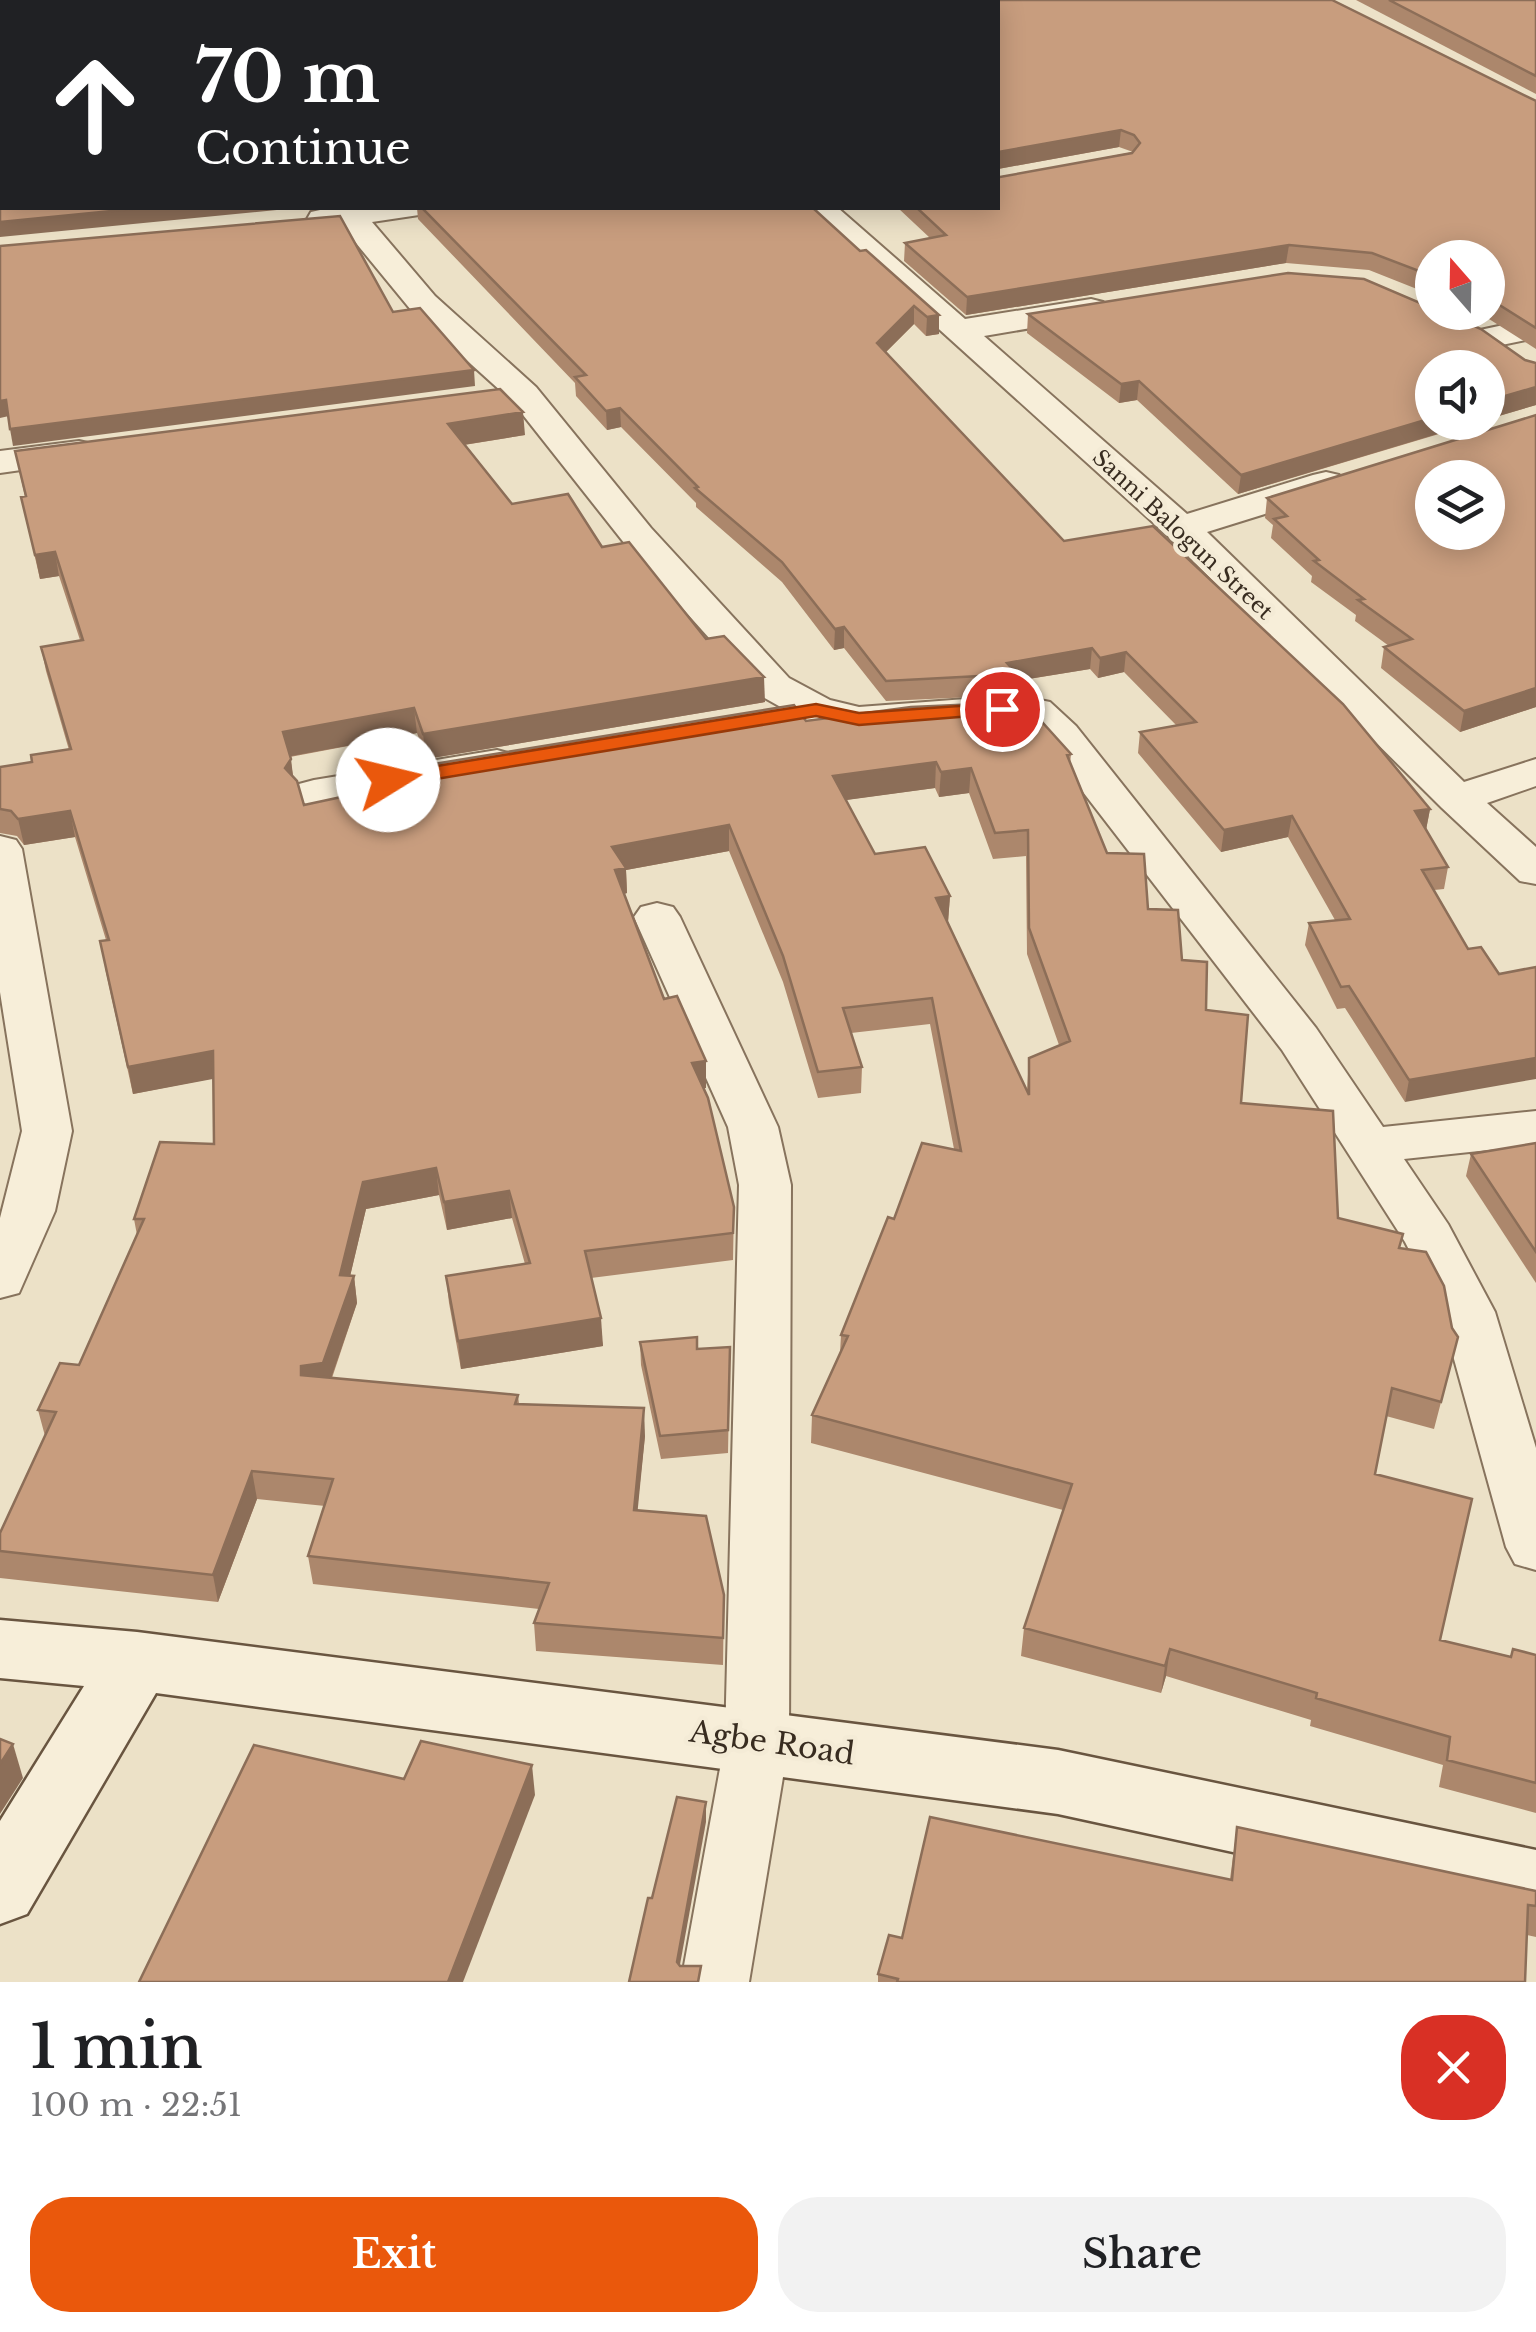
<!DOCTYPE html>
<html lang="en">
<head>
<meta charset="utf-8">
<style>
	body { margin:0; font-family:"Libre Baskerville",serif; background:#f2f2f2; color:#202124; height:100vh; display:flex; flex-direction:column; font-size:38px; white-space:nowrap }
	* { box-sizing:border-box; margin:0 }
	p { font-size:32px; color:#757577 }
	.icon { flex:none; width:55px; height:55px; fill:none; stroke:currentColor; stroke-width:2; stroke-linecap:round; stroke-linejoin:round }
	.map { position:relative; height:1982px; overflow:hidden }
	.sheet { display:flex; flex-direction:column; background:#fff; flex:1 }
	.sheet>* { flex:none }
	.banner { position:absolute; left:0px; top:0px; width:1000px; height:210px; box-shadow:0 5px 25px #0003; background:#202124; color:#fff; overflow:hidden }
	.needle { width:65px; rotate:340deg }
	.buttons { position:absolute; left:1415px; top:240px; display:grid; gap:20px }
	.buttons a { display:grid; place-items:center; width:90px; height:90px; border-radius:50%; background:#fff; box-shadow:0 5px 25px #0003; font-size:50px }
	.pin { position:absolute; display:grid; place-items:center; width:85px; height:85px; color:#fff; margin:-42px; border:5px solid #fff; border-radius:50%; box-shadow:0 2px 10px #0007 }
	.me { position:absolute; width:110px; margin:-55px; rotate:81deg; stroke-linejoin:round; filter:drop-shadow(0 0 8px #0008) }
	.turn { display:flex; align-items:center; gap:35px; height:210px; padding:0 30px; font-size:45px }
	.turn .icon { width:130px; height:130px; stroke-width:2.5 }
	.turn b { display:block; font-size:70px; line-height:85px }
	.round { display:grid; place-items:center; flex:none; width:105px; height:105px; border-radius:40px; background:#f2f2f2 }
	.head { display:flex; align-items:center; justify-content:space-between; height:170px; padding:0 30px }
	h1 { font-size:60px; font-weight:600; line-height:75px }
	.button { display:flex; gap:20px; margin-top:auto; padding:20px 30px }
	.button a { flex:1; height:115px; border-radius:40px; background:#ea580c; color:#fff; font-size:40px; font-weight:600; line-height:115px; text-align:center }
	.button a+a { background:#f2f2f2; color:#202124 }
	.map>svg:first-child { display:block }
</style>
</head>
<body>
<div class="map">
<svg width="1536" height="1982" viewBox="0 0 1536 1982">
	<rect width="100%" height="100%" fill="#ece1c7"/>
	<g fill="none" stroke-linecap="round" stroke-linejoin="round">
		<!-- street casing -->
		<g stroke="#87735d" stroke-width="4">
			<g id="street">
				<polygon points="228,0 255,0 256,2 230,2"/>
				<polygon points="329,208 423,208 419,215 372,222 435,296 536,387 651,528 789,678 830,700 859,707 979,698 1035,699 1050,702 1076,726 1316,1028 1383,1127 1536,1111 1536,1145 1404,1159 1448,1224 1495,1312 1536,1448 1536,1570 1515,1564 1506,1547 1441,1312 1405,1242 1282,1050 1046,744 1024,723 979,722 859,731 802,719 761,696 625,544 512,401 411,310 342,226 311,226 307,219 311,212"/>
				<polygon points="805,208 838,208 965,319 1091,299 1103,302 1107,309 1103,316 984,336 1187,514 1313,475 1326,472 1339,475 1344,483 1339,491 1207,532 1464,782 1536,759 1536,786 1487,803 1536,847 1536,884 1520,881 1442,808 1168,536"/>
				<polygon points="1536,318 1536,338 1492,347 1480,344 1475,337 1480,330"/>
				<polygon points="79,441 92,444 97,452 92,460 0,473 0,451"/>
				<polygon points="497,750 512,754 518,763 512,772 314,806 299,802 292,793 299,784 314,780"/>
				<polygon points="0,836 16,840 22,849 72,1131 55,1211 19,1293 0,1298 0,1218 22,1131 0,992"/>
				<polygon points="657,903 673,907 680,917 778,1127 791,1185 789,1741 749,1982 681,1982 725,1741 739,1185 728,1127 634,917 641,907"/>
			</g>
		</g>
		<!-- secondary casing -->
		<g stroke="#695540" stroke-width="5">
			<polygon id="secondary" points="0,1620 137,1632 1058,1750 1536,1850 1536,1918 1058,1814 156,1693 27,1914 0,1924 0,1821 84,1686 0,1678"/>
		</g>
		<!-- street -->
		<use href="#street" fill="#f7eed9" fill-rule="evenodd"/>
		<!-- secondary -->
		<use href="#secondary" fill="#f7eed9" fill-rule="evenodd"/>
	</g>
	<!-- wall -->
	<g fill="#ac876c" fill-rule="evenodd">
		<polygon points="251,0 1332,0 1536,101 1536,349 1489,319 1456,312 1488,312 1488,258 1432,258 1432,295 1369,270 1286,263 966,315 904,261 905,243 930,238 898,208 998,208 1000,177 1133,152 1119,147 998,169 998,2 251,2"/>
		<polygon points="1356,0 1536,0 1536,94"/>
		<polygon points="417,208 813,208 860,251 939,315 939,334 926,336 914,324 886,352 1064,541 1430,809 1426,830 1448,867 1444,889 1434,890 1468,949 1405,1102 1345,1008 1337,1009 1305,945 1309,923 1335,920 1288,837 1221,852 1138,753 1140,732 1176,725 1124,672 1098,678 1090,669 1016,681 1015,695 886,701 844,648 834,650 782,582 696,507 696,503 621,427 607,430 576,396 575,383 418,219"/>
		<polygon points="1028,314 1525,360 1536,363 1536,405 1238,494 1137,400 1119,403 1027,333"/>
		<polygon points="1536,415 1536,707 1460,732 1381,668 1384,647 1389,646 1355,621 1356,615 1311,582 1312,576 1271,538 1273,525 1265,518 1267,498"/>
		<path d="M525,435L464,445L512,504L602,547L706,639L765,702L426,759L417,733L290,757L293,776L304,805L436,777L434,764L806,721L1071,754L1070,764L1107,853L1148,909L1182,960L1206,1010L1241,1103L1338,1218L1400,1248L1458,1337L1434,1429L1386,1416L1375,1474L1440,1640L1511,1657L1536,1655V1813L1439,1787L1443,1765L1310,1726L1311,1720L1166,1676L1161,1693L1021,1656L1024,1628L1063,1510L811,1443L812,1415L840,1353L841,1335L894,1219L954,1149L930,1024L851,1033L862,1067L861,1093L818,1098L783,982L729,851L626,870L627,893L624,894L664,999L706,1061V1088H703L734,1207L733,1260L591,1278L603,1346L461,1369L449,1303L446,1276L525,1264L512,1218L447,1230L439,1195L366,1209L350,1276H354L357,1303L332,1378L518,1395L519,1404L645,1436L637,1510L724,1595L723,1665L536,1651L534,1623L539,1609L313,1584L308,1556L325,1506L257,1499L218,1602L0,1578V1533L45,1436L38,1410L79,1365L137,1235L134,1219L214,1144V1078L133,1094L105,968L106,940L75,837L24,845L17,836L0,833V767L32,762L69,750L46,671L41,647L80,640L59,576L40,579L21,497H25L15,451ZM935,788L939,797L969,793L993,859L1026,856L1027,954L1059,1045L1029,1058L1027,1091L948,922L950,896L875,854L845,800Z"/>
		<polygon points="1536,1143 1536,1283 1466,1176 1471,1154"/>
		<polygon points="640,1342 697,1349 730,1347 728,1453 661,1459 641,1365"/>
		<polygon points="1237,1827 1536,1891 1536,1937 1527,1935 1525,1982 878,1982 878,1974 902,1938 1230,1879"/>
	</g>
	<!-- shaded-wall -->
	<g fill="#8c6e58">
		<polygon points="1121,130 1119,147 998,169 998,152"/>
		<polygon points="142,208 297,208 0,237 0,222"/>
		<polygon points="1289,245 1286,263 966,315 967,297"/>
		<polygon points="914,306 914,324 877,361 877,343"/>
		<polygon points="939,315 939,334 926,336 927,317"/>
		<polygon points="474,370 475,386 13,446 10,429"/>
		<polygon points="1139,381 1137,400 1119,403 1121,384"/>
		<polygon points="1536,387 1536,405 1488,419 1488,401"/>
		<polygon points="6,400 9,416 0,418 0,401"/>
		<polygon points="620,408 621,427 607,430 606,411"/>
		<polygon points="523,412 525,435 450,447 448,424"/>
		<polygon points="1432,418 1432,422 1477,422 1238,494 1241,475"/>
		<polygon points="55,552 59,576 40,579 35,555"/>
		<polygon points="844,627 844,648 834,650 835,629"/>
		<polygon points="1092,648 1090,669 1016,681 1017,674 1007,663"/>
		<polygon points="1126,652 1124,672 1098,678 1100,658"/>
		<polygon points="764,677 765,702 426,759 423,734"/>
		<polygon points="1536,688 1536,707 1460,732 1464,711"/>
		<polygon points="414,708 417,733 286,757 283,732"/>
		<polygon points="291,759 294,784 285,768"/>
		<polygon points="936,762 935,788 832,802 833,776"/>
		<polygon points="971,768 969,793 939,797 941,772"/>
		<polygon points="1430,809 1426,830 1415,811"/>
		<polygon points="70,811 75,837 24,845 18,819"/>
		<polygon points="1292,816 1288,837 1221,852 1224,830"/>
		<polygon points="729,825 729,851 626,870 627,893 616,896 612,847"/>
		<polygon points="950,896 948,922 936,898"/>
		<polygon points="213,1051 218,1078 133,1094 128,1067"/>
		<polygon points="1536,1058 1536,1079 1405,1102 1409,1080"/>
		<polygon points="706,1061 706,1088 693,1090 692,1063"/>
		<polygon points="436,1168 439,1195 366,1209 344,1302 340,1275 363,1182"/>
		<polygon points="509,1191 512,1218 447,1230 444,1202"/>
		<polygon points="354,1276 357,1303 327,1390 305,1402 301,1366"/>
		<polygon points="601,1318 603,1346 461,1369 458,1341"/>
		<polygon points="644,1408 645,1436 635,1537 634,1510"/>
		<polygon points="252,1471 257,1499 218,1602 213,1575"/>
		<polygon points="1170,1649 1166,1676 1161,1693 1165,1666"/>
		<polygon points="13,1744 23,1778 0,1814 0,1764"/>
		<polygon points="532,1765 535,1795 463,1982 448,1982"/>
		<polygon points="706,1802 706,1822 677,1981 677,1962"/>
	</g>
	<!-- building -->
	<g fill="#c89d7e" stroke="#8c6e58" stroke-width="2.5" fill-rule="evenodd">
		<polygon points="0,0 206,0 207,2 2,2 2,208 142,208 0,222"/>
		<polygon points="258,0 1332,0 1536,101 1536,328 1493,301 1488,300 1488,258 1432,258 1432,276 1372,253 1289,245 967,297 905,243 946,235 917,208 998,208 998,176 1000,177 1132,153 1140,143 1134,135 1121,130 998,152 998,158 998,2 260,2"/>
		<polygon points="1389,0 1536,0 1536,76"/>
		<polygon points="422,208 813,208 860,251 866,250 939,315 927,317 914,306 877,343 1064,541 1153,526 1343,704 1430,809 1415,811 1448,867 1422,870 1468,949 1481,947 1499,974 1536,967 1536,1058 1409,1080 1349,986 1341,987 1309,923 1350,919 1292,816 1224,830 1140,732 1196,722 1126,652 1100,658 1092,648 1007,663 1017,674 886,681 844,627 835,629 782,562 695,488 698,487 620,408 606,411 575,377 586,375"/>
		<polygon points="340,216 393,312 420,308 474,370 10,429 6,400 0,401 0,246"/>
		<polygon points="1288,273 1364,279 1432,308 1432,312 1443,312 1481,329 1525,360 1536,363 1536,387 1488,401 1488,368 1432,368 1432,418 1241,475 1139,381 1121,384 1028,314"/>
		<path d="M500,389L523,412L448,424L512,504L568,494L602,547L629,542L706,639L724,636L764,677L423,734L414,708L283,732L291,759L285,768L297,781L304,805L439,776L434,764L794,705L806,721L911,707L1024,702L1071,754L1067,755L1107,853L1144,854L1148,909L1178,910L1182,960L1207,962L1206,1010L1248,1015L1241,1103L1333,1111L1338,1218L1403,1234L1399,1248L1426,1252L1444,1286L1452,1328L1458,1337L1441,1402L1392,1388L1375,1474L1472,1499L1440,1640L1511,1657L1513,1649L1536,1655V1783L1447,1760L1450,1737L1316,1698L1317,1693L1170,1649L1165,1666L1024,1628L1072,1484L812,1415L848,1336L841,1335L888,1217L894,1219L922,1143L961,1151L932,998L843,1008L862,1067L818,1072L783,956L729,825L612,847L626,868L615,870L664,999L677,996L706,1061L692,1063L708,1098L734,1207L733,1233L585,1251L601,1318L458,1341L446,1276L530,1263L509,1191L444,1202L436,1168L363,1182L340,1275L354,1276L323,1363L301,1366V1375L518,1395L515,1404L644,1408L634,1510L706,1516L724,1595L723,1638L534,1623L549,1583L308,1556L333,1479L252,1471L213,1575L0,1551V1533L56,1412L38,1410L60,1363L79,1365L144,1219H134L160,1142L214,1144L213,1051L128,1067L100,941L109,940L70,811L18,819L11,811L0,809V767L32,762L31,755L71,749L41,647L83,640L55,552L35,555L21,497L26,496L15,451ZM936,762L941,772L971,768L995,833L1028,830L1029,928L1070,1041L1029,1058V1095L936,898L950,896L925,847L875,854L833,776Z"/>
		<path d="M1536,415V688L1464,711L1384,647L1412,639L1358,600L1364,599L1314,561L1319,560L1274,519L1287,516L1267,498ZM1432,478H1488V532H1432Z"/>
		<polygon points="1536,1143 1536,1252 1471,1154"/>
		<polygon points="697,1337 697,1349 730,1347 728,1430 660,1436 640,1342"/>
		<polygon points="0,1739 13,1744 0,1764"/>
		<polygon points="421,1741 532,1765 448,1982 139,1982 254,1745 404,1779"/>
		<polygon points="677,1797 706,1802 677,1962 680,1966 701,1966 698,1982 629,1982 648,1898 652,1898"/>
		<polygon points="930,1817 1232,1880 1237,1827 1536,1891 1536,1906 1528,1905 1525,1982 897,1982 898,1979 878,1974 889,1935 902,1938"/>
	</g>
	<!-- route -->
	<polygon fill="#ea580c" stroke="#983908" stroke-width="2.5" points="1002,703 1012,709 1009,713 859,725 816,716 388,787 378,780 388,774 816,704 859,713"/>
	<g text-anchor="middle" stroke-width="9" stroke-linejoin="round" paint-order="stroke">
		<!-- far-street labels -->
		<g font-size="22" fill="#382c20" stroke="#f4ebd6">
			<text transform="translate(1183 534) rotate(43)" y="8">Sanni Balogun Street</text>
		</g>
		<!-- near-street labels -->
		<g font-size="30" fill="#382c20" stroke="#f4ebd6">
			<text transform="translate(772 1743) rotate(8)" y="10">Agbe Road</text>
		</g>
	</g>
</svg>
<div class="buttons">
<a><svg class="needle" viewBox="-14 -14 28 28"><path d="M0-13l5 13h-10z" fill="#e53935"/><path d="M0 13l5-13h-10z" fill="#757577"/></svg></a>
<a><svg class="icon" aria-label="sound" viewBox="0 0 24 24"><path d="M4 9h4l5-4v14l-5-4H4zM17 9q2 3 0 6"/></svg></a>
<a><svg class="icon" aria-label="layers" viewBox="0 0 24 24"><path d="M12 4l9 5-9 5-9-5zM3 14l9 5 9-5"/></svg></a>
</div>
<div class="pin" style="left:1002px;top:709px;background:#d93025"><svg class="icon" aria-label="arrive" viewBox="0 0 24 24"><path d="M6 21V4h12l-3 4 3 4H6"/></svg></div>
<svg class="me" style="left:388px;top:780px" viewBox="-20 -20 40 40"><circle r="19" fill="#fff"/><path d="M0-13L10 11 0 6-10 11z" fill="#ea580c"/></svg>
<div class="banner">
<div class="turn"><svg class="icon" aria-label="ahead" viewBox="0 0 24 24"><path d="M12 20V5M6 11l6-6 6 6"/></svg><div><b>70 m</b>Continue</div></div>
</div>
</div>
<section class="sheet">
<div class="head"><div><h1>1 min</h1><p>100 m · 22:51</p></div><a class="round" style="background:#d93025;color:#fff"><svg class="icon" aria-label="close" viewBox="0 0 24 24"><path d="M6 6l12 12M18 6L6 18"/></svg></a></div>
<div class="button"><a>Exit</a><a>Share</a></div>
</section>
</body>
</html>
